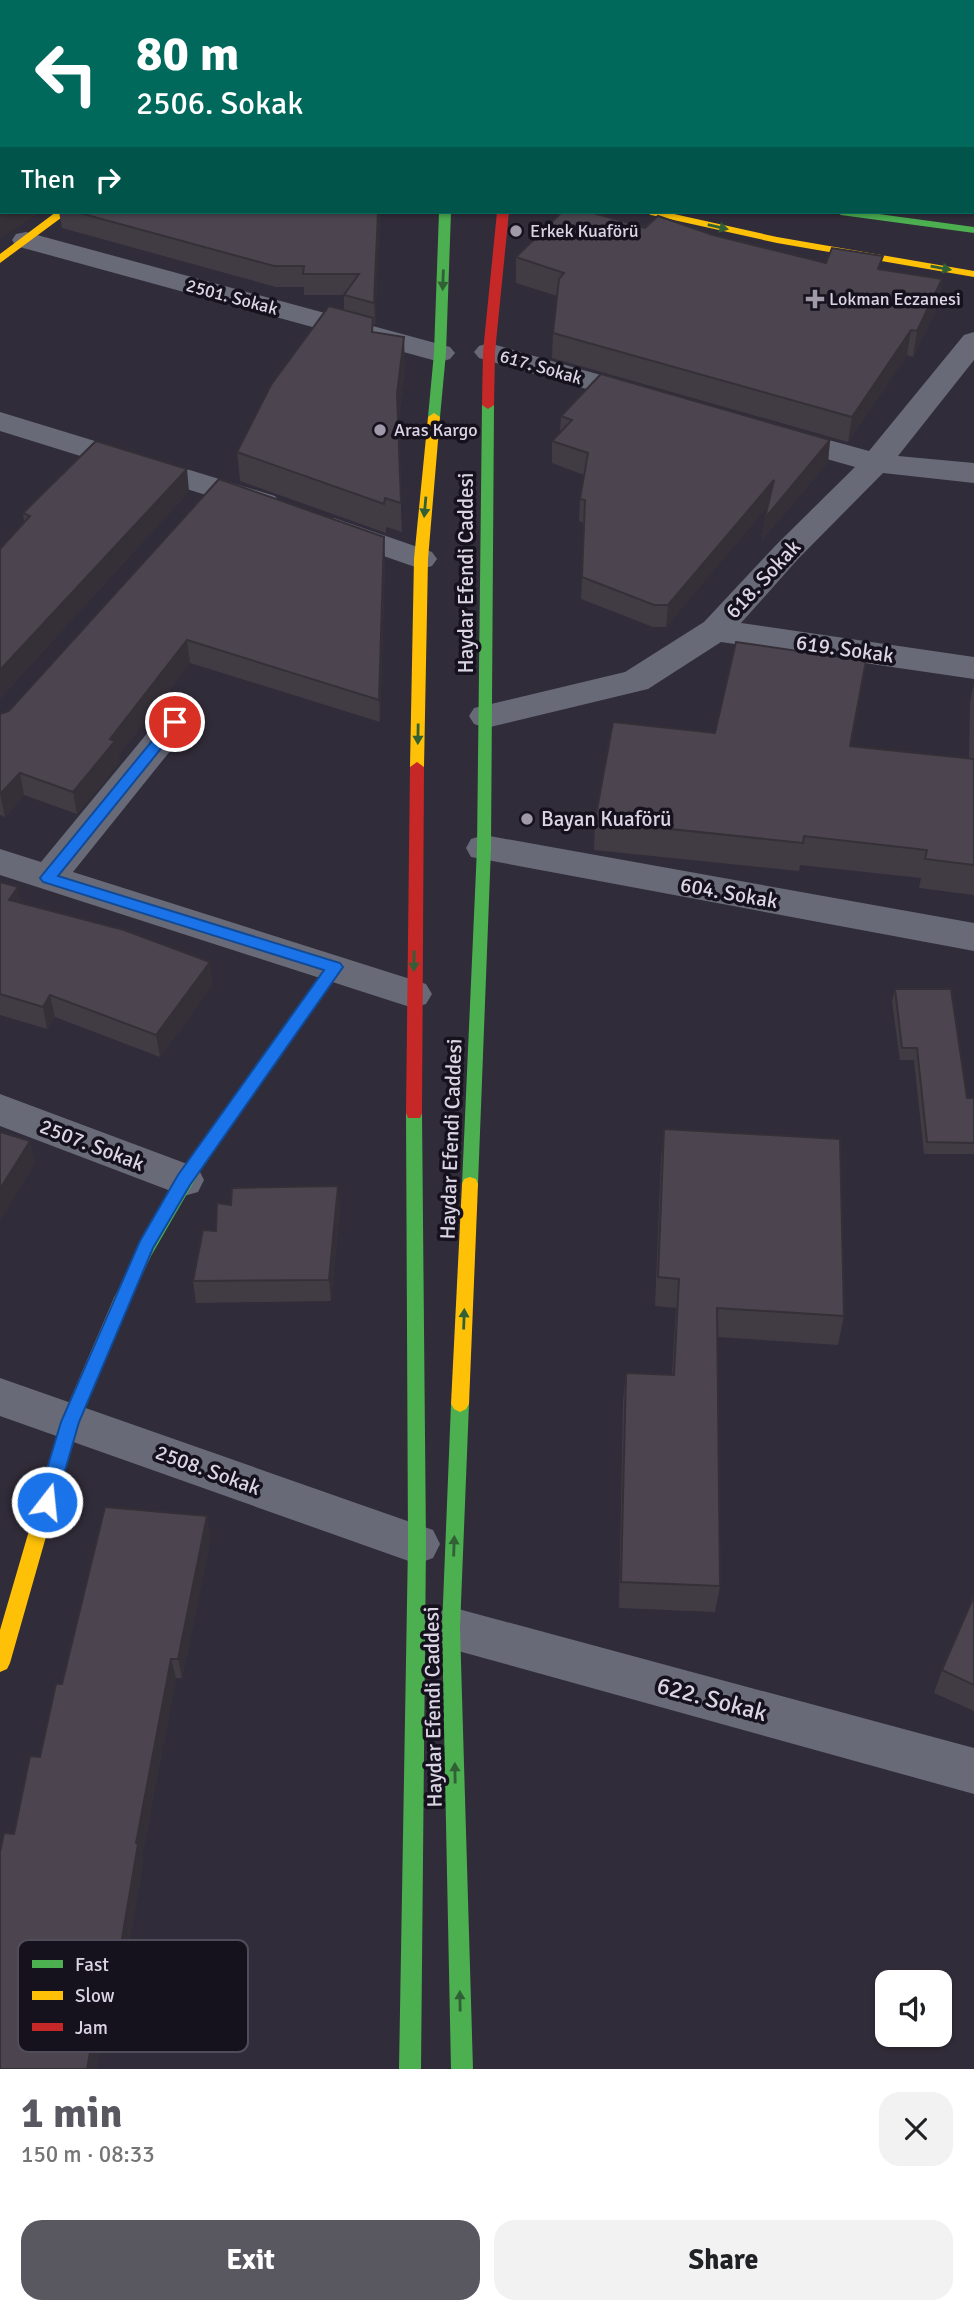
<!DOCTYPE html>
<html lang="en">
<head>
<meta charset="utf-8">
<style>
	body { margin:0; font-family:Signika,sans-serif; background:#f2f2f2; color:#202124; height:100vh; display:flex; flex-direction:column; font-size:26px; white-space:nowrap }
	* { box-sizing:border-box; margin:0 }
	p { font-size:23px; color:#757577 }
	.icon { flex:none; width:38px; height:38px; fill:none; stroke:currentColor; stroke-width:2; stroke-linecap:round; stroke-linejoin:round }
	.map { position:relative; height:2069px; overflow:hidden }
	.sheet { display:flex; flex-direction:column; background:#fff; flex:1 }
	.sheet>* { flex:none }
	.banner { position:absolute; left:0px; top:0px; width:975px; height:214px; box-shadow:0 2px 5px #0004; background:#00695c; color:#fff; overflow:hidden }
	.controls { position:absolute; left:875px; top:1970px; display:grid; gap:14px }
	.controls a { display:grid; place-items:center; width:77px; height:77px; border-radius:14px; background:#fff; box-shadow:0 2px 5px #0004; font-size:35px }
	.pin { position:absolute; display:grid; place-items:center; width:60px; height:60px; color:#fff; margin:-30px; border:4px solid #fff; border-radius:50%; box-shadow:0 2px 7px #0007 }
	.me { position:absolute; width:77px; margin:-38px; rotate:16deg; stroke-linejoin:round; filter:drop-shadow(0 0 5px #0008) }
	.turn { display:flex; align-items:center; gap:24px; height:147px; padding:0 21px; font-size:32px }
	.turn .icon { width:91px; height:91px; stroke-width:2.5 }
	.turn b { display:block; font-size:49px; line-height:60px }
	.then { display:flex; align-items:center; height:66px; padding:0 21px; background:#0003; gap:14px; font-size:26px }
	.round { display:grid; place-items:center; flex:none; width:74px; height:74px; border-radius:21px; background:#f2f2f2 }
	.overview { display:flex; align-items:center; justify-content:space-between; height:119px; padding:0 21px }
	h1 { font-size:42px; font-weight:800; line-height:52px; color:#595760 }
	.button { display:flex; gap:14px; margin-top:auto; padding:14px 21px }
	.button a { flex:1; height:80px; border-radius:21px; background:#595760; color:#fff; font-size:28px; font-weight:800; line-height:80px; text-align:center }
	.button a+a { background:#f2f2f2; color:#202124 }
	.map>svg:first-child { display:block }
</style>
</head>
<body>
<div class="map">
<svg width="974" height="2069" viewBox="0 0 974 2069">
	<rect width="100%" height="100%" fill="#312c39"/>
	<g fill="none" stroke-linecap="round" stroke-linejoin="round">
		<!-- street -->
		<g fill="#686a78" fill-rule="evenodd">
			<polygon points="26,232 450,347 455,353 450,359 440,362 16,246 12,240 16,234"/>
			<polygon points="974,332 974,360 898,456 974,463 974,483 883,473 798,559 741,623 974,657 974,679 721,642 648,689 486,728 474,724 469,716 474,708 625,672 704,622 776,545 855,467 767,442 763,435 767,428 778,426 869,451 964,335"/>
			<polygon points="489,343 653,390 657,396 653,402 642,405 479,358 474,352 479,346"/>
			<polygon points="0,412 275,496 280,503 275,510 264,513 0,431"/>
			<polygon points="334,518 432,552 437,559 432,566 421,569 323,535 318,528 323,521"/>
			<polygon points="175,710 187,714 192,722 187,730 73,872 426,984 432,994 426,1004 413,1008 0,875 0,849 41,862 163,714"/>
			<polygon points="484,835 974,923 974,951 471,857 466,848 471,839"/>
			<polygon points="0,1094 198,1168 204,1180 198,1192 184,1196 0,1126"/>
			<polygon points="0,1378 433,1530 440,1544 433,1558 417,1564 0,1416"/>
			<polygon points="451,1607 974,1748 974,1794 451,1649 435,1643 428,1628 435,1613"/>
		</g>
		<!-- fast -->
		<g fill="#4caf50" fill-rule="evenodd">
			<polygon points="439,212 451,212 446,353 440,417 434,421 428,417 434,353"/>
			<polygon points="836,212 864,212 974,227 974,233 841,215"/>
			<polygon points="488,401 494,405 491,848 478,1184 476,1189 464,1189 462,1184 477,848 482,405"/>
			<path d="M335,961L343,967L340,971L199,1173L151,1256L129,1303L123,1305L117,1303L114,1298C172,1177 251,1071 330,963Z"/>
			<polygon points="414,1107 420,1108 422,1113 426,1544 421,2069 399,2069 408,1544 406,1113 408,1108"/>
			<polygon points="460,1396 466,1399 469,1404 460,1628 473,2069 451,2069 442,1628 451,1404 454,1399"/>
		</g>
		<!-- slow -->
		<g fill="#ffc107" fill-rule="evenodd">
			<polygon points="544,0 554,0 543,2"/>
			<polygon points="56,212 69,212 0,263 0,254"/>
			<polygon points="645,212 665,212 777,237 974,271 974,277 777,243 651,215"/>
			<polygon points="434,413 440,417 428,559 424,767 417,772 410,767 414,559 428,417"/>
			<polygon points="470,1177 476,1179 478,1184 469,1404 466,1409 460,1412 454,1409 451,1404 462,1184 464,1179"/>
			<polygon points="123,1291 129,1293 132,1298 79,1421 10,1663 7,1669 0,1672 0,1630 61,1421 114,1298 117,1293"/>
		</g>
		<!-- jam -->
		<g fill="#c62828" fill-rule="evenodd">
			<polygon points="10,0 24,0 25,2 11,2"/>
			<polygon points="498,0 508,0 497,2"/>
			<polygon points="497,212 509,212 495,352 494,405 488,409 482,405 483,352"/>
			<polygon points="417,762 424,767 422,1113 420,1118 408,1118 406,1113 410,767"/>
		</g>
	</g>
	<!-- wall -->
	<g fill="#413b44">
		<polygon points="59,212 380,212 375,324 373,323 373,332 405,366 398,423 402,532 386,527 386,533 240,481 237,452 344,310 344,295 304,295 304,287 276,287 62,228"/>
		<polygon points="645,228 713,235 826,263 881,270 942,279 938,305 913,357 907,355 848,442 552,358 553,333 557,296 516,283 516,257"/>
		<polygon points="561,416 830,440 828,462 762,540 765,518 767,507 666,627 653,627 581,599 584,523 579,521 580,499 584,475 552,463 552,441 560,432"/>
		<polygon points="189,491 0,698 0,549 24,522 23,513"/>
		<polygon points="385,560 380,722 190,663 118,756 119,763 77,814 24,795 5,817 0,815 0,714 9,711"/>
		<polygon points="866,661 851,747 969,758 970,703 974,683 974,895 919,888 921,878 800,865 799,871 594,850 595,821 715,733"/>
		<polygon points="0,882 21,903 213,984 160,1057 55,1017 47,1029 0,1015"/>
		<polygon points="895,989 967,1098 974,1098 974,1154 924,1154 914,1060 900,1060 892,1002"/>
		<polygon points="664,1129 844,1316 838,1345 717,1337 720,1586 715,1612 619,1608 623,1401 626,1373 672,1375 676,1308 655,1306 661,1159"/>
		<polygon points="231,1205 340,1208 331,1301 196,1303 193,1281 216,1231"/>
		<polygon points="211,1536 182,1678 176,1678 142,1855 143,1861 123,1978 112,1977 96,2069 0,2069 14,1834 40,1757 62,1684"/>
		<polygon points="974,1596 974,1711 934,1693 942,1670"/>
	</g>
	<!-- shaded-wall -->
	<g fill="#353037">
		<polygon points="471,0 488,0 488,2 469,2"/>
		<polygon points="6,212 42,212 0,238 0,215"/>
		<polygon points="378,212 380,212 375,324 374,303"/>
		<polygon points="942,279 938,305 913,357 917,331"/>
		<polygon points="911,330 907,355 848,442 852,417"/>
		<polygon points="404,337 405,366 398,423 402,532 397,394"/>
		<polygon points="830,440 828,462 762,540 765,518"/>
		<polygon points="187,469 189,491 0,698 0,670"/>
		<polygon points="774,480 771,503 666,627 668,605"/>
		<polygon points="384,537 385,560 380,722 379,700"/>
		<polygon points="187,640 190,663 118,756 119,763 77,814 73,792 110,739"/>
		<polygon points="866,661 862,690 846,775 850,746"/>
		<polygon points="20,773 24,795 5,817 0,794"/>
		<polygon points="18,887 22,909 9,900"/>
		<polygon points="210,962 213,984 160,1057 156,1035"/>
		<polygon points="50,995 55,1017 47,1029 43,1007"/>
		<polygon points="30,1141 35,1163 0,1221 0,1189"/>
		<polygon points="338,1186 340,1208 331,1301 329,1280"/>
		<polygon points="207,1516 211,1536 182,1678 178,1659"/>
		<polygon points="171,1659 176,1678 142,1855 143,1861 123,1978 118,1962 136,1843"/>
		<polygon points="107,1961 112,1977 96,2069 87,2069"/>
	</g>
	<!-- building -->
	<g fill="#4c454f" stroke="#353037" stroke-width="2">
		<polygon points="35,0 471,0 469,2 32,2"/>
		<polygon points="1,22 2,212 6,212 0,215 0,26"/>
		<polygon points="76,212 378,212 374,303 344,295 359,274 303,274 304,266 274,266"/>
		<polygon points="562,212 590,212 645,228 658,216 713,235 826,263 832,248 883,256 878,269 942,279 917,331 911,330 852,417 553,333 559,279 564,273 516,257"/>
		<polygon points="329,306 373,318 372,332 404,337 397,394 401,503 385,498 384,504 237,452 271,385"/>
		<polygon points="601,374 830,440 765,518 774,480 668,605 654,605 582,577 585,500 580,499 588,453 552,441 572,420 561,416"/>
		<polygon points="96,441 187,469 0,670 0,549 30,516 23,513"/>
		<polygon points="219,479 384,537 379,700 187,640 110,739 115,741 73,792 20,773 0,794 0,714 9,711"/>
		<polygon points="736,642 866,661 850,746 974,759 974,865 925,859 927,850 804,836 803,843 595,821 613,722 715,733"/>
		<polygon points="0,882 18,887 9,900 124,930 210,962 156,1035 50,995 43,1007 0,994"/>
		<polygon points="895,989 951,989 967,1098 974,1098 974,1143 927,1142 917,1048 902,1048"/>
		<polygon points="664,1129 840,1139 844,1316 717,1308 720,1586 621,1582 626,1373 674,1375 679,1279 658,1277"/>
		<polygon points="0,1132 30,1141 0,1189"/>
		<polygon points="338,1186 329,1280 193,1281 203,1230 216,1231 217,1203 231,1205 232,1188"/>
		<polygon points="105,1507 207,1516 178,1659 171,1659 136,1843 138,1844 118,1962 107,1961 87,2069 0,2069 0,1852 4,1833 14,1834 30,1756 40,1757 56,1684 62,1684"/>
		<polygon points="974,1596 974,1685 942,1670"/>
	</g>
	<!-- one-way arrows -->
	<defs><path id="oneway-solid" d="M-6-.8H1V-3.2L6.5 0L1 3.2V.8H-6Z" transform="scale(1.75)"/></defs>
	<g fill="#316036">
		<use href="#oneway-solid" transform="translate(718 227) rotate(13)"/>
		<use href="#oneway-solid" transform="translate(941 268) rotate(10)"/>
		<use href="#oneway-solid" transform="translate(443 280) rotate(92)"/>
		<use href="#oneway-solid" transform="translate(425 507) rotate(95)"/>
		<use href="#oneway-solid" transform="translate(418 734) rotate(91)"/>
		<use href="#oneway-solid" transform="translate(414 961) rotate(91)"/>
		<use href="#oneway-solid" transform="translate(464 1319) rotate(-88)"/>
		<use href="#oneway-solid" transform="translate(454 1546) rotate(-88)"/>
		<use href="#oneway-solid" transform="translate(455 1773) rotate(-91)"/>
		<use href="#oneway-solid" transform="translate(460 2001) rotate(-91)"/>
	</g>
	<!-- route -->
	<polygon fill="#1a73e8" stroke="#114b97" stroke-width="2" points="175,717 182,722 180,725 58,876 340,963 343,967 190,1185 153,1248 79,1422 56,1502 53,1508 47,1510 40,1508 37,1502 61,1422 140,1241 178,1175 324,970 43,882 40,878 43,874 170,719"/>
	<!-- markers -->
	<g fill="#9f99a9" stroke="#16121d" stroke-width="2.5">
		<circle cx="516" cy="231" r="7"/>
		<path d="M811.5 288.5h7v7h7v7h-7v7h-7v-7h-7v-7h7z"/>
		<circle cx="380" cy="430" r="7"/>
		<circle cx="527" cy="819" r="7"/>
	</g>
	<g text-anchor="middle" stroke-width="7" stroke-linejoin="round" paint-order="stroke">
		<!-- far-poi labels -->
		<g font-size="18" fill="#dad4e5" stroke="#16121d" text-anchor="start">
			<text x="530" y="237">Erkek Kuaförü</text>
			<text x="829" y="305">Lokman Eczanesi</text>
			<text x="394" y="436">Aras Kargo</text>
		</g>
		<!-- far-street labels -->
		<g font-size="18" fill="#dad4e5" stroke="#16121d">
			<text transform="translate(232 297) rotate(15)" y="6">2501. Sokak</text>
			<text transform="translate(541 367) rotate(16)" y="6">617. Sokak</text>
		</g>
		<!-- street labels -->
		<g font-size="21" fill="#dad4e5" stroke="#16121d">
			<text transform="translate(466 573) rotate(-90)" y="7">Haydar Efendi Caddesi</text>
			<text transform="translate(763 579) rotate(-47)" y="7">618. Sokak</text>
			<text transform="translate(845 649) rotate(8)" y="7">619. Sokak</text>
			<text transform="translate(729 893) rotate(10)" y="7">604. Sokak</text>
			<text transform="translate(451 1139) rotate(-88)" y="7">Haydar Efendi Caddesi</text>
			<text transform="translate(92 1145) rotate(21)" y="7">2507. Sokak</text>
			<text transform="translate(208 1470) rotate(20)" y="7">2508. Sokak</text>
			<text transform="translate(433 1707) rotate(-91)" y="7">Haydar Efendi Caddesi</text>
		</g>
		<!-- poi labels -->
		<g font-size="21" fill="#dad4e5" stroke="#16121d" text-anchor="start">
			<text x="541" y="826">Bayan Kuaförü</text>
		</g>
		<!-- near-street labels -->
		<g font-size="24" fill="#dad4e5" stroke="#16121d">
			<text transform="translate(712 1699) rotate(15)" y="8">622. Sokak</text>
		</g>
	</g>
	<!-- legend -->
	<rect x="18" y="1940" width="230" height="112" rx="10" fill="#16121d" stroke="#514c59" stroke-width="2"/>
	<rect x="32" y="1960" width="31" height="8" fill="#4caf50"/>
	<rect x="32" y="1991" width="31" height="9" fill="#ffc107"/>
	<rect x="32" y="2023" width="31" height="8" fill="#c62828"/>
	<g font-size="19" fill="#dad4e5">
		<text x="75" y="1971">Fast</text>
		<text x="75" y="2002">Slow</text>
		<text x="75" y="2034">Jam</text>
	</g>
</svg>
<div class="controls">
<a><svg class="icon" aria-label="sound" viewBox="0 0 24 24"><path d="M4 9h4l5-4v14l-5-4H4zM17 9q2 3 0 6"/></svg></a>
</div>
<div class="pin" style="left:175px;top:722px;background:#d93025"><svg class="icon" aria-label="arrive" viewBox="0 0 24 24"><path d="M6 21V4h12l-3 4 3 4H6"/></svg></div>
<svg class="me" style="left:47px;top:1502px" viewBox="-20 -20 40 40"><circle r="17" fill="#1a73e8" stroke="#fff" stroke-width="3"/><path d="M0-11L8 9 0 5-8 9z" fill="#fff"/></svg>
<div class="banner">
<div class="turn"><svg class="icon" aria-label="left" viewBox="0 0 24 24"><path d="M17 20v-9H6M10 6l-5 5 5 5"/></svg><div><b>80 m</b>2506. Sokak</div></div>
<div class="then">Then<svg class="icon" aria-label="right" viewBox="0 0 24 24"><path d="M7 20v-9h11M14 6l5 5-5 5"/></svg></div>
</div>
</div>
<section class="sheet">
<div class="overview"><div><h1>1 min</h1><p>150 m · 08:33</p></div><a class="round"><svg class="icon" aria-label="close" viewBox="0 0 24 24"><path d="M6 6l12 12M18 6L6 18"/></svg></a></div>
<div class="button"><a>Exit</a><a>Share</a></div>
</section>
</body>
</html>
